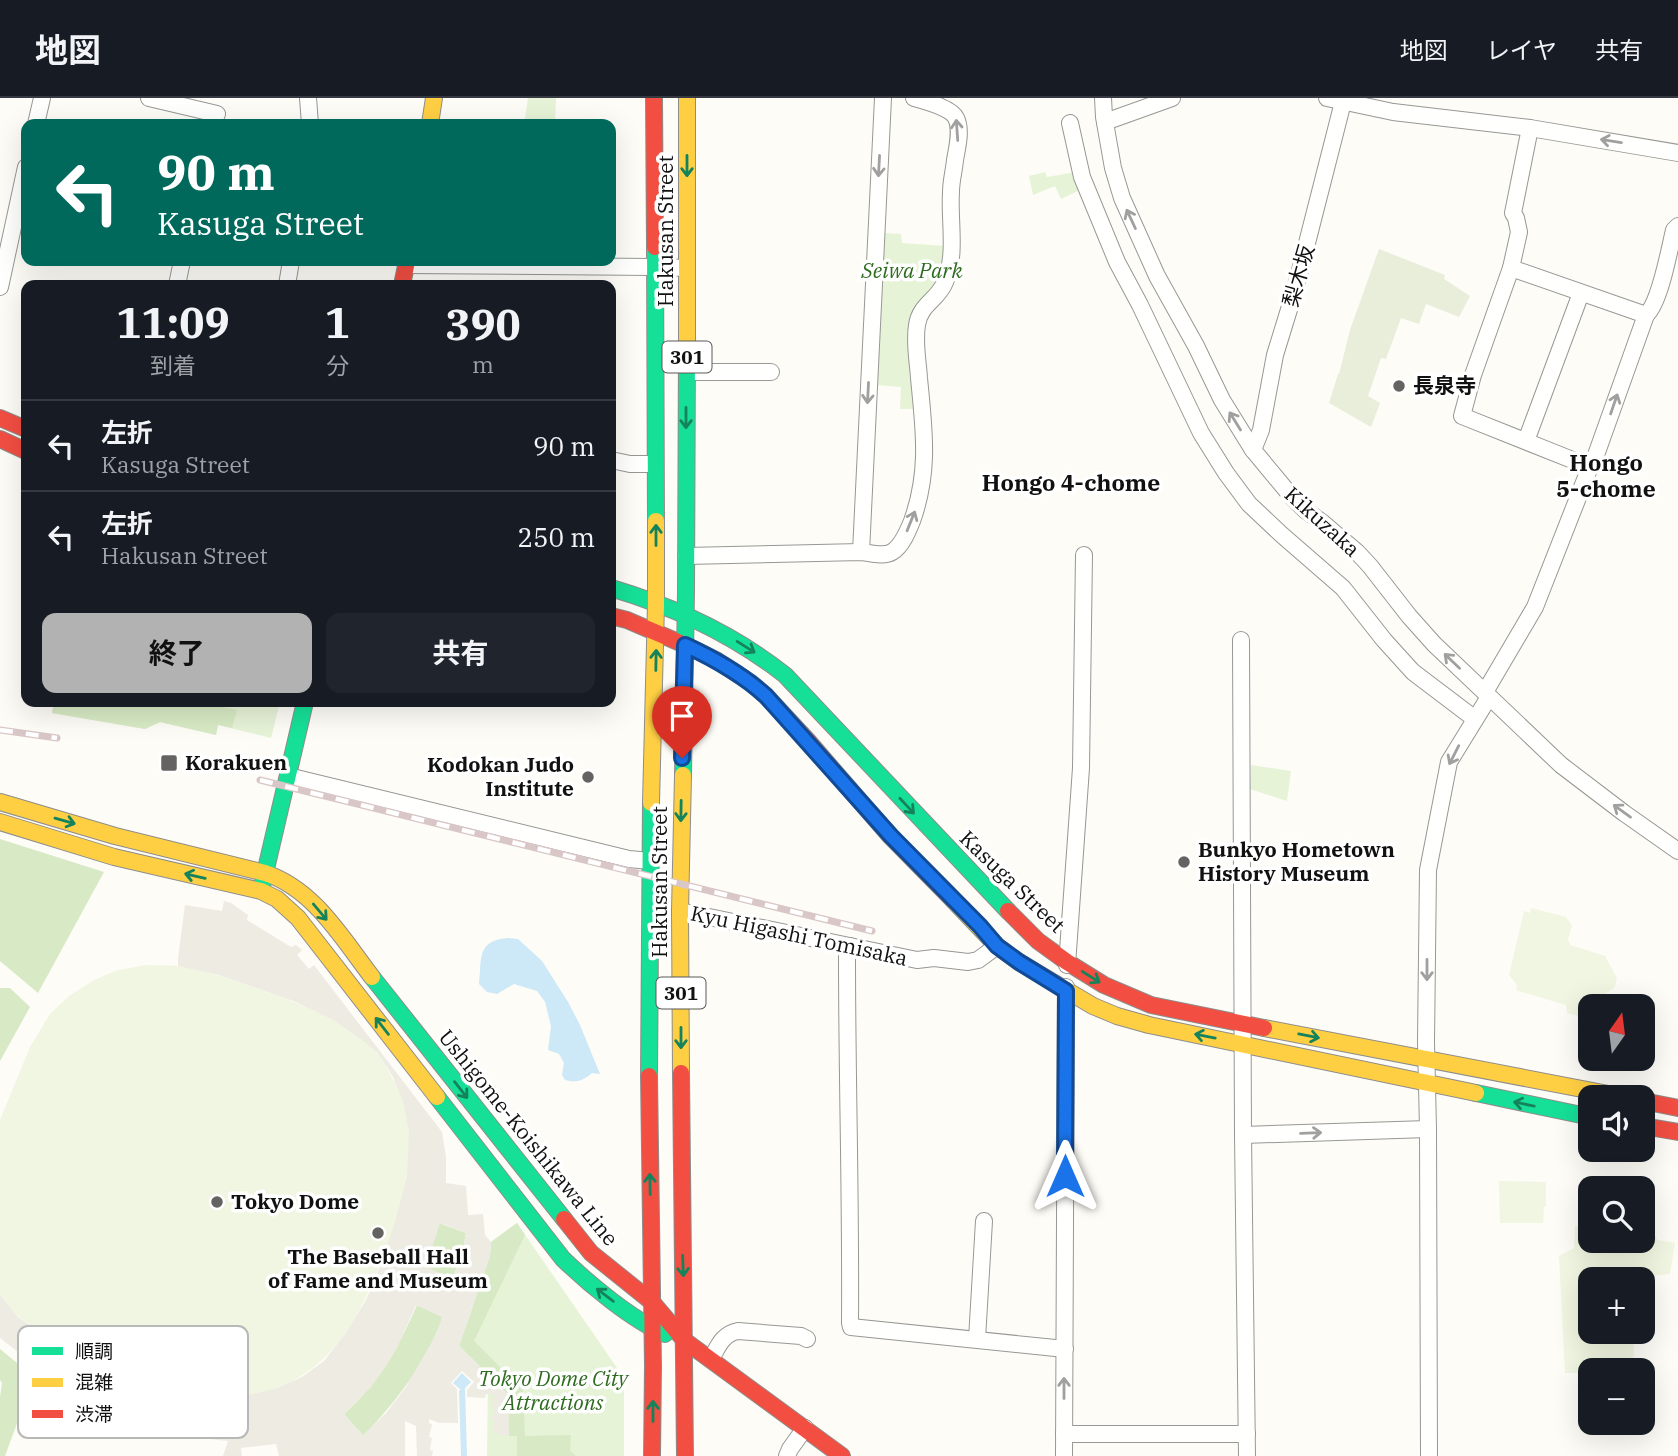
<!DOCTYPE html>
<html lang="ja">
<head>
<meta charset="utf-8">
<style>
	body { margin:0; font-family:"IBM Plex Serif","Noto Sans JP",serif; background:#20242c; color:#f1f3f6; height:100vh; display:flex; flex-direction:column; font-size:26px; white-space:nowrap }
	* { box-sizing:border-box; margin:0 }
	p { font-size:23px; color:#9ea1a6 }
	.icon { flex:none; width:38px; height:38px; fill:none; stroke:currentColor; stroke-width:2; stroke-linecap:round; stroke-linejoin:round }
	.map { position:relative; flex:1; overflow:hidden }
	.drawer { position:absolute; left:21px; top:182px; width:595px; height:427px; display:flex; flex-direction:column; background:#171b24; border-radius:14px; box-shadow:0 7px 28px #0002 }
	.drawer>* { flex:none }
	.guide { position:absolute; left:21px; top:21px; width:595px; height:147px; border-radius:14px; box-shadow:0 7px 28px #0002; background:#00695c; color:#fff; overflow:hidden }
	.needle { width:46px; rotate:14deg }
	.controls { position:absolute; left:1578px; top:896px; display:grid; gap:14px }
	.controls a { display:grid; place-items:center; width:77px; height:77px; border-radius:14px; background:#171b24; box-shadow:0 7px 28px #0002; font-size:35px }
	.pin { position:absolute; display:grid; place-items:center; width:60px; height:60px; color:#fff; margin:-72px -30px; border-radius:50% 50% 50% 0; rotate:-45deg; box-shadow:0 0 7px #0007 }
	.pin .icon { rotate:45deg }
	.me { position:absolute; width:77px; margin:-38px; rotate:0deg; stroke-linejoin:round; filter:drop-shadow(0 0 5px #0008) }
	.turn { display:flex; align-items:center; gap:24px; height:147px; padding:0 21px; font-size:32px }
	.turn .icon { width:91px; height:91px; stroke-width:2.5 }
	.turn b { display:block; font-size:49px; line-height:60px }
	.eta { display:flex; justify-content:space-evenly; align-items:center; height:119px; text-align:center }
	.eta b { font-size:42px; font-weight:700; line-height:49px }
	.action { display:flex; gap:14px; margin-top:auto; padding:14px 21px }
	.action a { flex:1; height:80px; border-radius:14px; background:#b2b2b3; color:#111; font-size:28px; font-weight:700; line-height:80px; text-align:center }
	.action a+a { background:#20242c; color:#f1f3f6 }
	ul { padding:0; list-style:none }
	li { display:flex; align-items:center; gap:21px; height:91px; padding:0 21px; border-top:2px solid #363941 }
	li div { flex:1 }
	li b { display:block; font-size:26px }
	li em { font-style:normal }
	header { display:flex; align-items:center; gap:42px; box-sizing:border-box; height:98px; padding:0 35px; background:#171b24; border-bottom:2px solid #363941 }
	header strong { font-size:33px }
	nav { display:flex; gap:38px; margin-inline-start:auto; font-size:24px }
	.map>svg:first-child { display:block }
</style>
</head>
<body>
<header>
<strong>地図</strong>
<nav><a>地図</a><a>レイヤ</a><a>共有</a></nav>
</header>
<div class="map">
<svg width="1678" height="1358" viewBox="0 0 1678 1358">
	<rect width="100%" height="100%" fill="#fdfcf7"/>
	<!-- green -->
	<g fill="#e7f3d7">
		<polygon points="528,0 556,0 555,25 524,26"/>
		<polygon points="1045,74 1047,79 1076,74 1082,91 1061,101 1055,88 1033,97 1029,78"/>
		<path d="M885,135L901,136L902,145L946,148C943,171 942,183 924,199L915,311H900L901,289L876,287Z"/>
		<polygon points="54,604 280,604 271,640 218,627 216,637 160,624 145,631 52,615"/>
		<polygon points="1251,667 1291,673 1287,703 1250,691"/>
		<polygon points="517,1125 624,1280 624,1358 487,1358 488,1277 463,1240 490,1158 491,1144"/>
	</g>
	<!-- forest -->
	<g fill="#d8eac5">
		<polygon points="54,604 199,604 237,612 232,630 218,627 216,637 160,624 145,631 52,615"/>
		<polygon points="0,741 104,774 38,895 0,863"/>
		<polygon points="0,890 10,890 30,909 0,963"/>
		<polygon points="439,1125 466,1135 462,1157 452,1181 426,1169"/>
		<polygon points="517,1125 525,1137 474,1243 523,1292 525,1338 571,1337 570,1353 576,1358 517,1358 517,1338 509,1338 508,1296 459,1248 490,1158 491,1144"/>
		<path d="M417,1207L443,1219C426,1265 397,1303 363,1338L344,1316C381,1282 397,1252 417,1207Z"/>
		<polygon points="0,1251 34,1279 5,1358 0,1358 0,1299 2,1285 0,1282"/>
	</g>
	<!-- cemetery -->
	<polygon fill="#e9eedb" points="1379,151 1445,177 1444,181 1470,198 1459,219 1426,206 1419,226 1401,220 1386,261 1381,260 1368,298 1380,305 1371,329 1329,305 1338,276 1339,276 1350,232"/>
	<!-- pitch -->
	<g fill="#f0f6e1">
		<polygon points="1531,810 1566,819 1572,828 1568,841 1570,847 1605,858 1617,880 1615,889 1596,902 1594,908 1591,908 1590,921 1567,915 1566,907 1516,892 1517,887 1509,877 1524,813 1530,815"/>
		<path d="M147,867C157,868 168,867 178,868C212,873 243,886 275,897C307,908 352,928 376,953C380,958 384,965 387,971C399,990 408,1013 409,1035C412,1082 395,1131 377,1174C356,1224 331,1269 277,1290C252,1301 221,1300 194,1296C177,1294 160,1287 143,1282C100,1269 56,1250 21,1221C13,1214 7,1205 0,1197V1022L30,949L50,916L69,898L94,882L118,872Z"/>
		<polygon points="1499,1083 1546,1084 1546,1108 1544,1109 1543,1125 1500,1125"/>
		<polygon points="1575,1128 1591,1129 1591,1143 1643,1143 1643,1132 1653,1133 1657,1142 1675,1145 1670,1176 1637,1179 1636,1181 1591,1181 1591,1234 1634,1234 1633,1272 1591,1272 1591,1275 1565,1275 1559,1158 1574,1150"/>
	</g>
	<!-- plaza -->
	<path fill="#edebe2" fill-rule="evenodd" d="M224,803L231,805L248,817L247,822L291,849L296,847L302,852L297,857L309,871L314,867L442,1034L446,1059V1085L466,1088L468,1117L483,1116L485,1137L491,1144L490,1158L459,1248L508,1296L509,1338L492,1335L495,1324L491,1322L495,1311L491,1308L495,1297L486,1296L485,1300L467,1299V1292L474,1284L462,1273L451,1285L457,1291L458,1325H439L429,1321V1325L432,1326L429,1339L432,1340L430,1352L433,1353L432,1358H417L416,1328L405,1323V1358H279L276,1346L241,1350L242,1358H223L228,1343L209,1341L205,1333L77,1281L59,1285L45,1284L33,1266L0,1240V1197L18,1219L48,1241L85,1261L133,1279L193,1296L240,1299L275,1291L302,1279L324,1263L345,1236L366,1202L381,1166L397,1117L407,1078L409,1035L404,1007L393,979L377,954L361,941L333,922L296,904L219,877L178,868V860L185,807L222,813ZM440,1125L466,1135L462,1157L452,1181L426,1169ZM416,1207L442,1219L437,1235L406,1289L386,1315L363,1337L344,1316L371,1289L386,1268L397,1250Z"/>
	<!-- water -->
	<g fill="#cde8f7">
		<path d="M507,840L518,841L542,863L568,904L580,927L600,976L592,975C583,983 576,985 565,982L562,977L564,965L559,956L548,952L551,928L545,904L537,893L514,886L497,896L487,894L479,886C482,861 476,843 507,840Z"/>
		<polygon points="462,1275 471,1284 465,1290 467,1358 461,1358 459,1292 461,1292 453,1285"/>
	</g>
	<g fill="none" stroke-linecap="round" stroke-linejoin="round">
		<!-- street casing -->
		<g stroke="#979795" stroke-width="18">
			<g id="street">
				<polyline points="149,0 217,16 213,26"/>
				<polyline points="308,0 310,26"/>
				<polyline points="1103,0 1104,19 1113,70 1122,100 1157,178 1196,248 1222,302 1253,352 1292,399 1305,412 1323,425 1357,454 1370,468 1409,518 1434,546 1561,667 1624,715 1678,753"/>
				<polyline points="1327,0 1393,14 1530,30 1678,55"/>
				<polyline points="1105,24 1172,0"/>
				<polyline points="1070,25 1082,79 1117,164 1140,207 1201,335 1226,375 1249,406 1282,437 1343,490 1384,542 1413,574 1475,621"/>
				<polyline points="36,26 42,0"/>
				<polyline points="1530,30 1513,115 1516,120 1519,134 1511,170 1473,277 1462,318 1590,369"/>
				<polyline points="406,167 654,169 687,170"/>
				<polyline points="1511,170 1646,217"/>
				<polyline points="177,187 182,163"/>
				<polyline points="287,187 291,163"/>
				<polyline points="0,189 26,69"/>
				<polyline points="687,274 771,274"/>
				<polyline points="1526,343 1581,195"/>
				<polyline points="1253,352 1261,332 1275,257 1295,192 1343,4"/>
				<polyline points="611,362 630,366 655,366"/>
				<polyline points="861,454 883,0"/>
				<path d="M686,458L861,454C870,455 884,459 892,454C902,448 908,433 912,423C930,373 924,332 919,280C918,263 914,245 917,227C920,206 938,202 945,184C957,156 949,123 951,94C951,83 954,73 955,62C957,50 962,32 956,20C951,10 925,3 914,0"/>
				<polyline points="1241,542 1243,1037 1247,1358"/>
				<path d="M1485,594L1535,509L1590,369L1596,357L1646,217C1660,205 1669,153 1674,132L1678,128"/>
				<polyline points="288,678 629,761 650,763"/>
				<polyline points="680,813 917,862 934,860 968,864 978,862 997,848"/>
				<path d="M850,848L847,859C847,981 851,1103 850,1225L851,1229L1065,1251"/>
				<polyline points="1067,867 1081,670 1084,457"/>
				<polyline points="1243,1037 1428,1031"/>
				<polyline points="977,1241 984,1123"/>
				<path d="M711,1261C718,1249 722,1236 738,1233L801,1238L807,1241"/>
				<polyline points="1064,1336 1247,1336"/>
				<polyline points="787,1358 790,1351 805,1330"/>
				<polyline points="1064,1358 1066,889"/>
				<polyline points="1429,1358 1428,1031 1426,944 1428,772 1449,664 1489,599"/>
			</g>
		</g>
		<!-- fast casing -->
		<g stroke="#8e8d8b" stroke-width="18">
			<g id="fast">
				<polyline points="655,149 656,423"/>
				<path d="M611,490C675,509 733,536 785,577L1008,813"/>
				<polyline points="683,677 686,494 687,246"/>
				<polyline points="262,788 305,604"/>
				<polyline points="372,879 564,1121"/>
				<polyline points="649,978 651,705"/>
				<polyline points="1476,995 1591,1019"/>
				<path d="M437,999L563,1161C589,1186 632,1222 665,1236"/>
			</g>
		</g>
		<!-- slow casing -->
		<g stroke="#8e8d8b" stroke-width="18">
			<g id="slow">
				<polyline points="430,26 434,0"/>
				<polyline points="687,246 687,0"/>
				<path d="M0,704L115,738L265,775C314,791 342,840 372,879"/>
				<polyline points="651,705 656,506 656,423"/>
				<polyline points="0,724 114,759 261,793 277,801 298,820 437,999"/>
				<polyline points="953,802 997,848 1019,864 1093,908 1117,918 1149,927 1476,995"/>
				<polyline points="1264,930 1624,999"/>
				<polyline points="681,975 680,813 683,677"/>
			</g>
		</g>
		<!-- jam casing -->
		<g stroke="#8e8d8b" stroke-width="18">
			<g id="jam">
				<polyline points="654,0 655,149"/>
				<polyline points="402,187 407,163"/>
				<polyline points="0,320 26,331"/>
				<polyline points="0,341 26,353"/>
				<polyline points="611,518 627,522 685,547 716,562 751,585 766,598 808,643 891,739 953,802"/>
				<polyline points="1008,813 1038,843 1067,864 1104,887 1151,907 1264,930"/>
				<polyline points="681,975 685,1358"/>
				<polyline points="649,978 653,1268 652,1358"/>
				<polyline points="1643,1003 1678,1010"/>
				<polyline points="1643,1028 1678,1034"/>
				<polyline points="564,1121 591,1155 652,1204 685,1243 842,1358"/>
			</g>
		</g>
		<!-- street -->
		<use href="#street" stroke="#fffffe" stroke-width="16"/>
		<!-- fast -->
		<use href="#fast" stroke="#16e098" stroke-width="16"/>
		<!-- slow -->
		<use href="#slow" stroke="#ffcf43" stroke-width="16"/>
		<!-- jam -->
		<use href="#jam" stroke="#f24e42" stroke-width="16"/>
		<!-- rail casing -->
		<g stroke="#d9c6c7" stroke-width="7">
			<g id="rail">
				<polyline points="0,632 57,640"/>
				<polyline points="260,682 872,833"/>
			</g>
		</g>
		<!-- rail -->
		<use href="#rail" stroke="#fff" stroke-width="4.5" stroke-dasharray="13" stroke-linecap="butt"/>
	</g>
	<!-- one-way arrows -->
	<defs><path id="oneway-shaft" d="M-6 0H5M1.5-3L5.5 0L1.5 3" fill="none" stroke-width="1.6" stroke-linecap="round" stroke-linejoin="round" transform="scale(1.75)"/></defs>
	<g stroke="#a0a09f">
		<use href="#oneway-shaft" transform="translate(957 32) rotate(-94)"/>
		<use href="#oneway-shaft" transform="translate(1611 43) rotate(-171)"/>
		<use href="#oneway-shaft" transform="translate(879 68) rotate(93)"/>
		<use href="#oneway-shaft" transform="translate(1131 121) rotate(-115)"/>
		<use href="#oneway-shaft" transform="translate(868 295) rotate(93)"/>
		<use href="#oneway-shaft" transform="translate(1614 306) rotate(-71)"/>
		<use href="#oneway-shaft" transform="translate(1235 323) rotate(-122)"/>
		<use href="#oneway-shaft" transform="translate(911 423) rotate(-68)"/>
		<use href="#oneway-shaft" transform="translate(1452 563) rotate(-136)"/>
		<use href="#oneway-shaft" transform="translate(1454 657) rotate(117)"/>
		<use href="#oneway-shaft" transform="translate(1622 713) rotate(-144)"/>
		<use href="#oneway-shaft" transform="translate(1427 872) rotate(90)"/>
		<use href="#oneway-shaft" transform="translate(1311 1035) rotate(-2)"/>
		<use href="#oneway-shaft" transform="translate(1064 1290) rotate(-90)"/>
	</g>
	<g stroke="#14835b">
		<use href="#oneway-shaft" transform="translate(687 68) rotate(90)"/>
		<use href="#oneway-shaft" transform="translate(686 320) rotate(90)"/>
		<use href="#oneway-shaft" transform="translate(656 437) rotate(-90)"/>
		<use href="#oneway-shaft" transform="translate(746 549) rotate(32)"/>
		<use href="#oneway-shaft" transform="translate(656 562) rotate(-89)"/>
		<use href="#oneway-shaft" transform="translate(907 708) rotate(47)"/>
		<use href="#oneway-shaft" transform="translate(681 713) rotate(91)"/>
		<use href="#oneway-shaft" transform="translate(65 723) rotate(16)"/>
		<use href="#oneway-shaft" transform="translate(195 778) rotate(-167)"/>
		<use href="#oneway-shaft" transform="translate(320 814) rotate(50)"/>
		<use href="#oneway-shaft" transform="translate(1091 879) rotate(32)"/>
		<use href="#oneway-shaft" transform="translate(382 928) rotate(-128)"/>
		<use href="#oneway-shaft" transform="translate(1205 938) rotate(-169)"/>
		<use href="#oneway-shaft" transform="translate(1309 938) rotate(11)"/>
		<use href="#oneway-shaft" transform="translate(681 940) rotate(90)"/>
		<use href="#oneway-shaft" transform="translate(461 992) rotate(52)"/>
		<use href="#oneway-shaft" transform="translate(1524 1006) rotate(-168)"/>
		<use href="#oneway-shaft" transform="translate(650 1086) rotate(-91)"/>
		<use href="#oneway-shaft" transform="translate(683 1168) rotate(88)"/>
		<use href="#oneway-shaft" transform="translate(605 1197) rotate(-143)"/>
		<use href="#oneway-shaft" transform="translate(653 1313) rotate(-90)"/>
	</g>
	<g fill="none" stroke-linecap="round" stroke-linejoin="round">
		<!-- route casing -->
		<g stroke="#114b97" stroke-width="18">
			<path id="route" d="M682,660L685,547C715,561 742,576 766,598L891,738L980,828L997,848L1019,864L1066,893L1065,1078"/>
		</g>
		<!-- route -->
		<use href="#route" stroke="#1a73e8" stroke-width="12"/>
	</g>
	<!-- markers -->
	<g fill="#646362" stroke="#fff" stroke-width="2.5">
		<circle cx="1399" cy="288" r="7"/>
		<rect x="160" y="656" width="18" height="18" rx="3.5"/>
		<circle cx="588" cy="679" r="7"/>
		<circle cx="1184" cy="764" r="7"/>
		<circle cx="217" cy="1104" r="7"/>
		<circle cx="378" cy="1135" r="7"/>
	</g>
	<g text-anchor="middle" stroke-width="7" stroke-linejoin="round" paint-order="stroke">
		<!-- shield labels -->
		<g fill="#fff" stroke="#585858" stroke-width="2">
			<rect x="662.5" y="243.5" width="49" height="31" rx="5"/>
			<rect x="656.5" y="879.5" width="49" height="31" rx="5"/>
		</g>
		<g font-size="19" font-weight="bold" fill="#111">
			<text x="687" y="266">301</text>
			<text x="681" y="902">301</text>
		</g>
		<!-- street labels -->
		<g font-size="21" fill="#111" stroke="#fff">
			<text transform="translate(666 133) rotate(-90)" y="7">Hakusan Street</text>
			<text transform="translate(1299 178) rotate(-74)" y="7">梨木坂</text>
			<text transform="translate(1322 424) rotate(42)" y="7">Kikuzaka</text>
			<text transform="translate(660 784) rotate(-90)" y="7">Hakusan Street</text>
			<text transform="translate(1012 784) rotate(44)" y="7">Kasuga Street</text>
			<text transform="translate(799 838) rotate(12)" y="7">Kyu Higashi Tomisaka</text>
			<text transform="translate(528 1040) rotate(51)" y="7">Ushigome-Koishikawa Line</text>
		</g>
		<!-- park labels -->
		<g font-size="21" font-style="italic" fill="#2f6b1f" stroke="#fff">
			<text x="912" y="180">Seiwa Park</text>
			<text x="553" y="1288">Tokyo Dome City<tspan x="553" dy="24">Attractions</tspan></text>
		</g>
		<!-- poi labels -->
		<g font-size="21" font-weight="bold" fill="#111" stroke="#fff" text-anchor="start">
			<text x="1413" y="295">長泉寺</text>
			<text x="185" y="672">Korakuen</text>
			<text x="574" y="674" text-anchor="end">Kodokan Judo<tspan x="574" dy="24">Institute</tspan></text>
			<text x="1198" y="759">Bunkyo Hometown<tspan x="1198" dy="24">History Museum</tspan></text>
			<text x="231" y="1111">Tokyo Dome</text>
			<text x="378" y="1166" text-anchor="middle">The Baseball Hall<tspan x="378" dy="24">of Fame and Museum</tspan></text>
		</g>
		<!-- neighbourhood labels -->
		<g font-size="23" font-weight="bold" fill="#111" stroke="#fff">
			<text x="1606" y="373">Hongo<tspan x="1606" dy="26">5-chome</tspan></text>
			<text x="1071" y="393">Hongo 4-chome</text>
		</g>
	</g>
	<!-- legend -->
	<rect x="18" y="1228" width="230" height="112" rx="10" fill="#fff" stroke="#b8b8b8" stroke-width="2"/>
	<rect x="32" y="1249" width="31" height="8" fill="#16e098"/>
	<rect x="32" y="1280" width="31" height="9" fill="#ffcf43"/>
	<rect x="32" y="1312" width="31" height="8" fill="#f24e42"/>
	<g font-size="19" fill="#111">
		<text x="75" y="1260">順調</text>
		<text x="75" y="1291">混雑</text>
		<text x="75" y="1323">渋滞</text>
	</g>
</svg>
<div class="controls">
<a><svg class="needle" viewBox="-14 -14 28 28"><path d="M0-13l5 13h-10z" fill="#e53935"/><path d="M0 13l5-13h-10z" fill="#9ea1a6"/></svg></a>
<a><svg class="icon" aria-label="sound" viewBox="0 0 24 24"><path d="M4 9h4l5-4v14l-5-4H4zM17 9q2 3 0 6"/></svg></a>
<a><svg class="icon" aria-label="search" viewBox="0 0 24 24"><circle cx="10" cy="10" r="6"/><path d="M15 15l6 6"/></svg></a>
<a>+</a>
<a>−</a>
</div>
<div class="pin" style="left:682px;top:660px;background:#d93025"><svg class="icon" aria-label="arrive" viewBox="0 0 24 24"><path d="M6 21V4h12l-3 4 3 4H6"/></svg></div>
<svg class="me" style="left:1065px;top:1078px" viewBox="-20 -20 40 40"><path d="M0-17L14 15 0 8-14 15z" fill="#1a73e8" stroke="#fff" stroke-width="4"/></svg>
<div class="guide">
<div class="turn"><svg class="icon" aria-label="left" viewBox="0 0 24 24"><path d="M17 20v-9H6M10 6l-5 5 5 5"/></svg><div><b>90 m</b>Kasuga Street</div></div>
</div>
<section class="drawer">
<div class="eta">
<div><b>11:09</b><p>到着</p></div>
<div><b>1</b><p>分</p></div>
<div><b>390</b><p>m</p></div>
</div>
<ul>
<li><svg class="icon" aria-label="left" viewBox="0 0 24 24"><path d="M17 20v-9H6M10 6l-5 5 5 5"/></svg><div><b>左折</b><p>Kasuga Street</p></div><em>90 m</em></li>
<li><svg class="icon" aria-label="left" viewBox="0 0 24 24"><path d="M17 20v-9H6M10 6l-5 5 5 5"/></svg><div><b>左折</b><p>Hakusan Street</p></div><em>250 m</em></li>
</ul>
<div class="action"><a>終了</a><a>共有</a></div>
</section>
</div>
</body>
</html>
